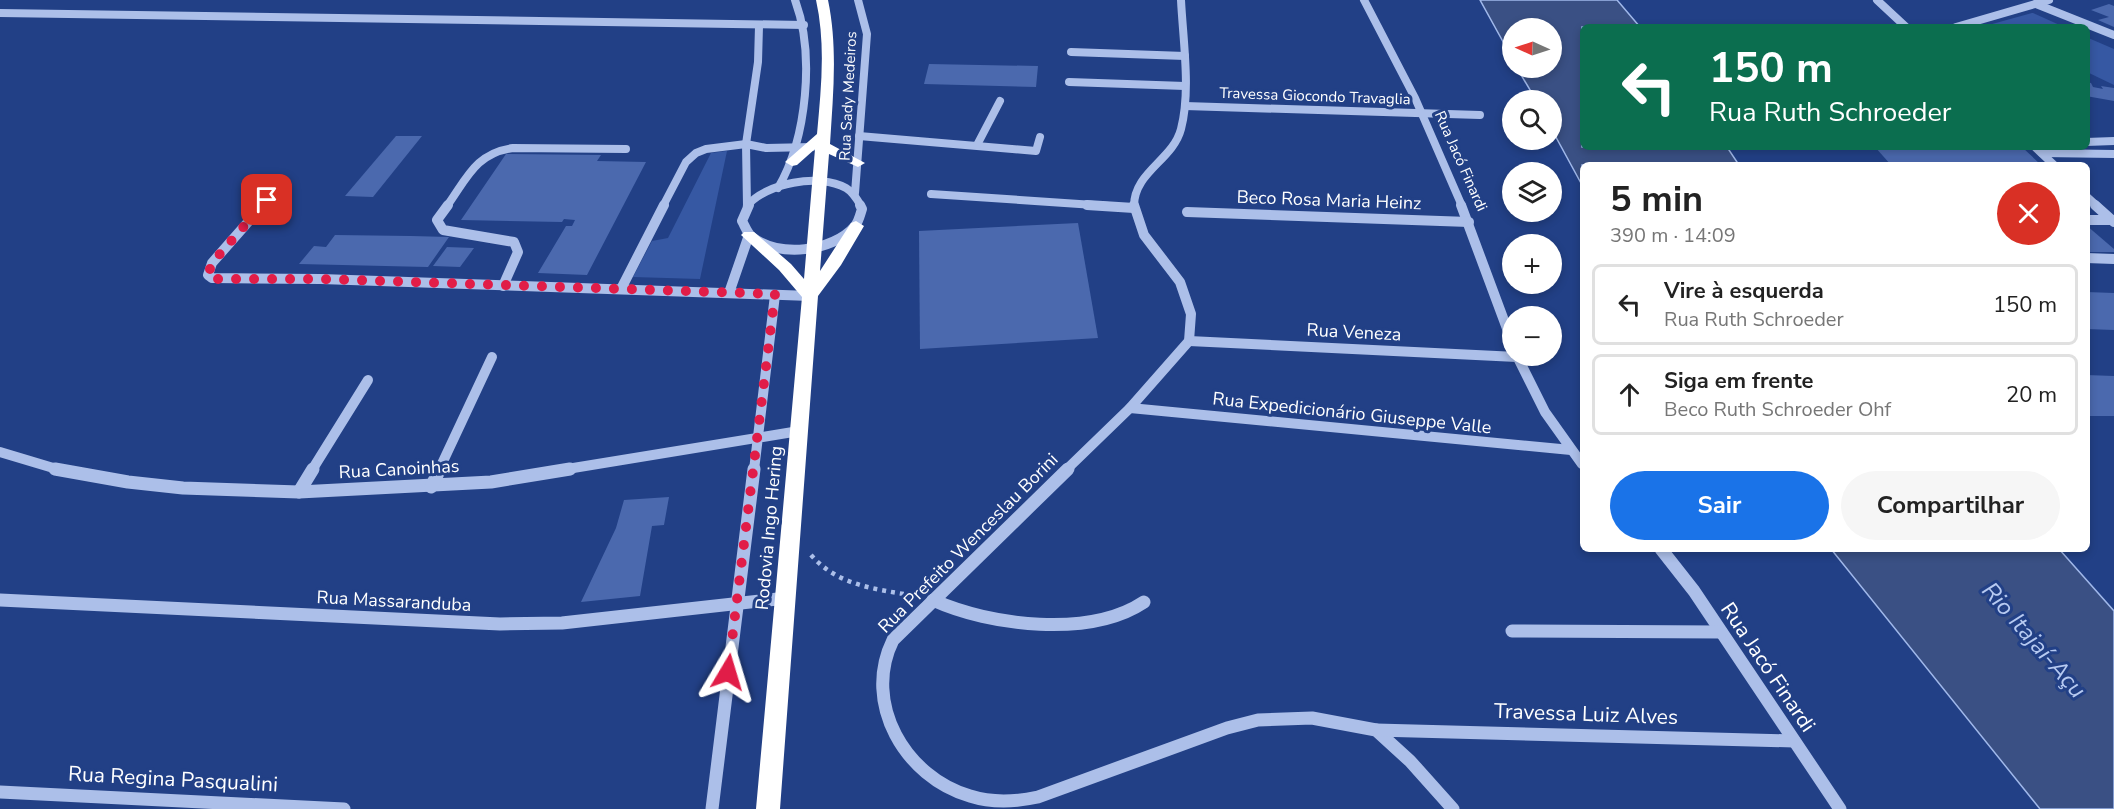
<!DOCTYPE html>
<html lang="pt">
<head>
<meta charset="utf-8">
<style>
	body { margin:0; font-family:"Nunito Sans",sans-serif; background:#f6f6f6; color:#222; height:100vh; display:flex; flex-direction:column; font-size:22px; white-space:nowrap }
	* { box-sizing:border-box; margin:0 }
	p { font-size:20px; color:#767676 }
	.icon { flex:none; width:33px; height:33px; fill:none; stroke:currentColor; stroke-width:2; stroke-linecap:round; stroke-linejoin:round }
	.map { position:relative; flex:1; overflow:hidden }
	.panel { position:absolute; left:1580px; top:162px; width:510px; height:390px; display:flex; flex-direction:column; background:#fff; border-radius:9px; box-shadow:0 3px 9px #0003 }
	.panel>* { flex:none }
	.banner { position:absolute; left:1580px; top:24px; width:510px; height:126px; border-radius:9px; box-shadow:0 3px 9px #0003; background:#0b6e4f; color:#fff; overflow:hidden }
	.needle { width:39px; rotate:273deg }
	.buttons { position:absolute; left:1502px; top:18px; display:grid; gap:12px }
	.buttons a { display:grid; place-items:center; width:60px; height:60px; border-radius:50%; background:#fff; box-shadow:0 3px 9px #0003; font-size:30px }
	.pin { position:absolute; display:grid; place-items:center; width:51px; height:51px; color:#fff; margin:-26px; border-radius:12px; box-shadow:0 3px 9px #0006 }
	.me { position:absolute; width:66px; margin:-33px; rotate:7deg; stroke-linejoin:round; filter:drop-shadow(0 0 4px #0008) }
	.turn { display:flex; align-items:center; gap:21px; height:126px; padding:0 30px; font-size:27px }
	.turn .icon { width:78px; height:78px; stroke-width:2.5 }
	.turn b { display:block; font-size:42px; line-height:51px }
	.round { display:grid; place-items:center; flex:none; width:63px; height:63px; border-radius:32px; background:#f6f6f6 }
	.head { display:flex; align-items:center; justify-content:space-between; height:102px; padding:0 30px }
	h1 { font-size:36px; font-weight:700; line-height:45px }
	.button { display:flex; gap:12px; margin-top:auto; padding:12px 30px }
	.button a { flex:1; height:69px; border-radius:36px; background:#1a73e8; color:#fff; font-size:24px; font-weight:700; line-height:69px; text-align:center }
	.button a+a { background:#f6f6f6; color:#222 }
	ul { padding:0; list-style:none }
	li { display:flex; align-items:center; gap:18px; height:81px; margin:0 12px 9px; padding:0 18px; border:3px solid #e0e0e0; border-radius:9px }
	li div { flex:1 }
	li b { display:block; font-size:22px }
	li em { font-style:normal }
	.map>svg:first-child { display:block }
</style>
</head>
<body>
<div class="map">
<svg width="2114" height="809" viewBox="0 0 2114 809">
	<rect width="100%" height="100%" fill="#224086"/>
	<!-- green -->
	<g fill="#3658a3">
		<polygon points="2033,13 2064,27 1985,26 2032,13"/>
		<polygon points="2086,37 2114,49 2114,85 2087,72"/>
		<polygon points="727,151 700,279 633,277 652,241 668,238 711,153"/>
	</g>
	<!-- water -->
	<g fill="#3a5084" stroke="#a0b8ea" stroke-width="1.5">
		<polygon points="1480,0 1617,0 1640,27 1582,27 1582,147 1727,147 1739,165 1582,165 1582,185 1551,128 1551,100 1536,100 1517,68 1551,68 1551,28 1512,28 1512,58"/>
		<polygon points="1831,549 2059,549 2114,611 2114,809 2040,809"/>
	</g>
	<!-- building -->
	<g fill="#4b69ae">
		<polygon points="2109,4 2114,6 2114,27 2098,20 2109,17 2091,10"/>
		<polygon points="929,64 1038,66 1036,87 924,84"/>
		<polygon points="2086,82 2091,83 2093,87 2103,89 2101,86 2114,88 2114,101 2086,96"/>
		<polygon points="396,136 422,136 373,197 345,196"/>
		<polygon points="1875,147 2022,147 2041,165 1891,165"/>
		<polygon points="506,154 601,155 597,161 646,162 587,275 538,273 566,226 572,226 575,220 564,219 562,222 461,220"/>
		<polygon points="1078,223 1098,338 920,349 919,231"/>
		<polygon points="2086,225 2114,249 2114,252 2086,252"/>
		<polygon points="335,235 411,236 449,237 428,267 299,264 314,246 326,247"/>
		<polygon points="447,247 474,248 460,267 433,266"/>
		<polygon points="2086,292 2114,293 2114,330 2086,329"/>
		<polygon points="2086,375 2114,376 2114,416 2086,416"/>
		<polygon points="669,497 664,525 652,526 640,596 581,602 616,528 624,500"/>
	</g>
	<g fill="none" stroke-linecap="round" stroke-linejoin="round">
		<!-- path -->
		<path stroke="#acbfe9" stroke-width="4.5" stroke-dasharray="4 5" stroke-linecap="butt" d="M811,555C838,586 876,589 915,596"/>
		<!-- minor-far2 -->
		<g stroke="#acbfe9" stroke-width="8">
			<polyline points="1364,0 1415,98 1462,206"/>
			<polyline points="1877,0 1906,27"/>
			<polyline points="2036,4 2114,35"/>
			<polyline points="0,13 804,25"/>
			<polyline points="1956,27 2049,0"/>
			<polyline points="1071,52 1185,56"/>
			<polyline points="1069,82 1185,86"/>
			<polyline points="1185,106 1480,115"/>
			<polyline points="859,136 1036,151 1040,137"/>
			<polyline points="2086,142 2114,141"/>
			<polyline points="977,145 1000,101"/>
			<polyline points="2035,147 2054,165"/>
			<polyline points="2042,153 2114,154"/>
			<path d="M778,188C807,138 815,54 795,0"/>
			<polyline points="855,193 867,34 858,0"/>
			<polyline points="931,194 1109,206"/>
			<polyline points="2086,196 2097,206"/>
			<polyline points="262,206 267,200"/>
			<path d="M447,206C467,178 476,153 513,148L626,149"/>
			<polyline points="663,206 686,162 696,153 706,149 746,144 766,148 812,147"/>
			<path d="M747,206C766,183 819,173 846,188C853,192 857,199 861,206"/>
			<polyline points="747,206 746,144 758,62 759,26"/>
			<path d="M1134,206C1134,172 1173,160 1181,129C1191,91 1183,40 1181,0"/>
		</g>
		<!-- minor-far1 -->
		<g stroke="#acbfe9" stroke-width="10">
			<polyline points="263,205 212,263 208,275 212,278 321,279 810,296"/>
			<polyline points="448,205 437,220 443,230 514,242 518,252 503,286"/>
			<path d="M749,205L742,221C745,226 747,233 752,237C778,258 833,252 855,226C859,221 860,215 862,209L860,205"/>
			<polyline points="1087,205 1134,208"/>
			<polyline points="1461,205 1512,342"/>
			<polyline points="2095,205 2114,222"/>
			<polyline points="1187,212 1469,222"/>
			<polyline points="2086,220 2112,220"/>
			<polyline points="2086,258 2114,259"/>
			<polyline points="621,289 664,205"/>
			<polyline points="729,293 749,235"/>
			<polyline points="1189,341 1517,357"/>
			<polyline points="1517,356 1545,412 1582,464"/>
			<polyline points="1130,408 1571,450"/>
			<polyline points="0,452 60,470"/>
			<polyline points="312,470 368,380"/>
			<polyline points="439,470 492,357"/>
			<polyline points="561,470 799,431"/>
			<polyline points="754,470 775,295"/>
			<polyline points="1066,470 1130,408 1189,341 1191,314 1180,282 1144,235 1134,205"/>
		</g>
		<!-- minor -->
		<g stroke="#acbfe9" stroke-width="13">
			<polyline points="55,469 128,482 183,488 299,492 491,482 570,469"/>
			<path d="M1068,469L893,640C862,703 905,777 970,796C992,803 1015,802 1038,797L1227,728L1258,720L1312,718L1376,730L1410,761L1453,809"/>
			<polyline points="431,487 440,469"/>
			<polyline points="299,492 313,469"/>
			<polyline points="1661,549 1694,591 1840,809"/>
			<polyline points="0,600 500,624 562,623 786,598"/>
			<path d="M933,600C990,626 1090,638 1144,602"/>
			<polyline points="1512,631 1721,632"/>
			<polyline points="1376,730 1794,741"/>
			<polyline points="0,792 344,809"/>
			<polyline points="712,809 754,469"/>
		</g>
		<!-- highway -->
		<path fill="#fff" fill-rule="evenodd" d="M816,0H828C838,48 833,95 830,144L865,163L858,167L829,154L820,271L851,223L856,221L864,226L841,265L818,296L780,809H756L802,297L779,270L741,235L744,232H754L791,264L804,279L815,149L797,165L792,166L785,162L817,134C821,89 826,45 816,0Z"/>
	</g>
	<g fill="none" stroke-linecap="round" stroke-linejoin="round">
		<!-- route -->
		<polyline stroke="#e11d48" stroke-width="10" stroke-dasharray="0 18" points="267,200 212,263 208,275 212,279 321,279 775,294 728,672"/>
	</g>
	<g text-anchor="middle" stroke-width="6" stroke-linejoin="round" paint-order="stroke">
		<!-- far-street labels -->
		<g font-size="15" fill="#fff" stroke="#224086">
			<text transform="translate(848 96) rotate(-87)" y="5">Rua Sady Medeiros</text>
			<text transform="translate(1315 96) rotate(2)" y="5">Travessa Giocondo Travaglia</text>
			<text transform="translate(1461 161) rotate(66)" y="5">Rua Jacó Finardi</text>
		</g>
		<!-- street labels -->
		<g font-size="18" fill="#fff" stroke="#224086">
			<text transform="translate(1329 200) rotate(2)" y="6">Beco Rosa Maria Heinz</text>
			<text transform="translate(1354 332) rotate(3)" y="6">Rua Veneza</text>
			<text transform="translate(1352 413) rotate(6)" y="6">Rua Expedicionário Giuseppe Valle</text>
			<text transform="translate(399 469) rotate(-3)" y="6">Rua Canoinhas</text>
			<text transform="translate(769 528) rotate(-85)" y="6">Rodovia Ingo Hering</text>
			<text transform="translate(968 543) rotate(-45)" y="6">Rua Prefeito Wenceslau Borini</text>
			<text transform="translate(394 601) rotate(3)" y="6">Rua Massaranduba</text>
		</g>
		<!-- near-street labels -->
		<g font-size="21" fill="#fff" stroke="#224086">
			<text transform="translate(1768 667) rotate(56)" y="7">Rua Jacó Finardi</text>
			<text transform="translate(1586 714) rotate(2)" y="7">Travessa Luiz Alves</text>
			<text transform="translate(173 779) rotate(3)" y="7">Rua Regina Pasqualini</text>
		</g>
		<!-- near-water labels -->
		<g font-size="24" font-style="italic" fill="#b7caf1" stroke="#224086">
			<text transform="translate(2034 640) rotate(49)" y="8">Rio Itajaí-Açu</text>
		</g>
	</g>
</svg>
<div class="buttons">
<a><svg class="needle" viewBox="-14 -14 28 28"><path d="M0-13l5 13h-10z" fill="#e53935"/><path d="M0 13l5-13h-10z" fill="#767676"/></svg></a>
<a><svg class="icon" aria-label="search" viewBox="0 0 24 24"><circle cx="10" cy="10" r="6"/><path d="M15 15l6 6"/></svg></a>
<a><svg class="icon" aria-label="layers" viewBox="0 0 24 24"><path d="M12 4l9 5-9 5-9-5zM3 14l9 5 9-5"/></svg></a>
<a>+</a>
<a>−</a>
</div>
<div class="pin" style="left:267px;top:200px;background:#d93025"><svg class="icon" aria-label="arrive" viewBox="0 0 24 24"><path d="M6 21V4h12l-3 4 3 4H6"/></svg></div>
<svg class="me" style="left:728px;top:672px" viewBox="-20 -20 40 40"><path d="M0-17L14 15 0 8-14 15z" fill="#e11d48" stroke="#fff" stroke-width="4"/></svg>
<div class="banner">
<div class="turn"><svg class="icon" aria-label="left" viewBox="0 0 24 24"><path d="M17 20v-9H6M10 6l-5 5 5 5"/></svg><div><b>150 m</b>Rua Ruth Schroeder</div></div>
</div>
<section class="panel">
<div class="head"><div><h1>5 min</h1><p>390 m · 14:09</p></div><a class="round" style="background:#d93025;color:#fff"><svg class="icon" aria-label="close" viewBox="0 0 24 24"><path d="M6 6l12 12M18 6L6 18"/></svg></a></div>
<ul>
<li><svg class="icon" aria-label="left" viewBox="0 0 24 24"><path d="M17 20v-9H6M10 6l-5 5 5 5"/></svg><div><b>Vire à esquerda</b><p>Rua Ruth Schroeder</p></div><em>150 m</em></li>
<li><svg class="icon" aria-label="ahead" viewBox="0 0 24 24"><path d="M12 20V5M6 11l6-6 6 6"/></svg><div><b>Siga em frente</b><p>Beco Ruth Schroeder Ohf</p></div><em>20 m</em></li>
</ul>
<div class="button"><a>Sair</a><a>Compartilhar</a></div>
</section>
</div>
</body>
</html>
